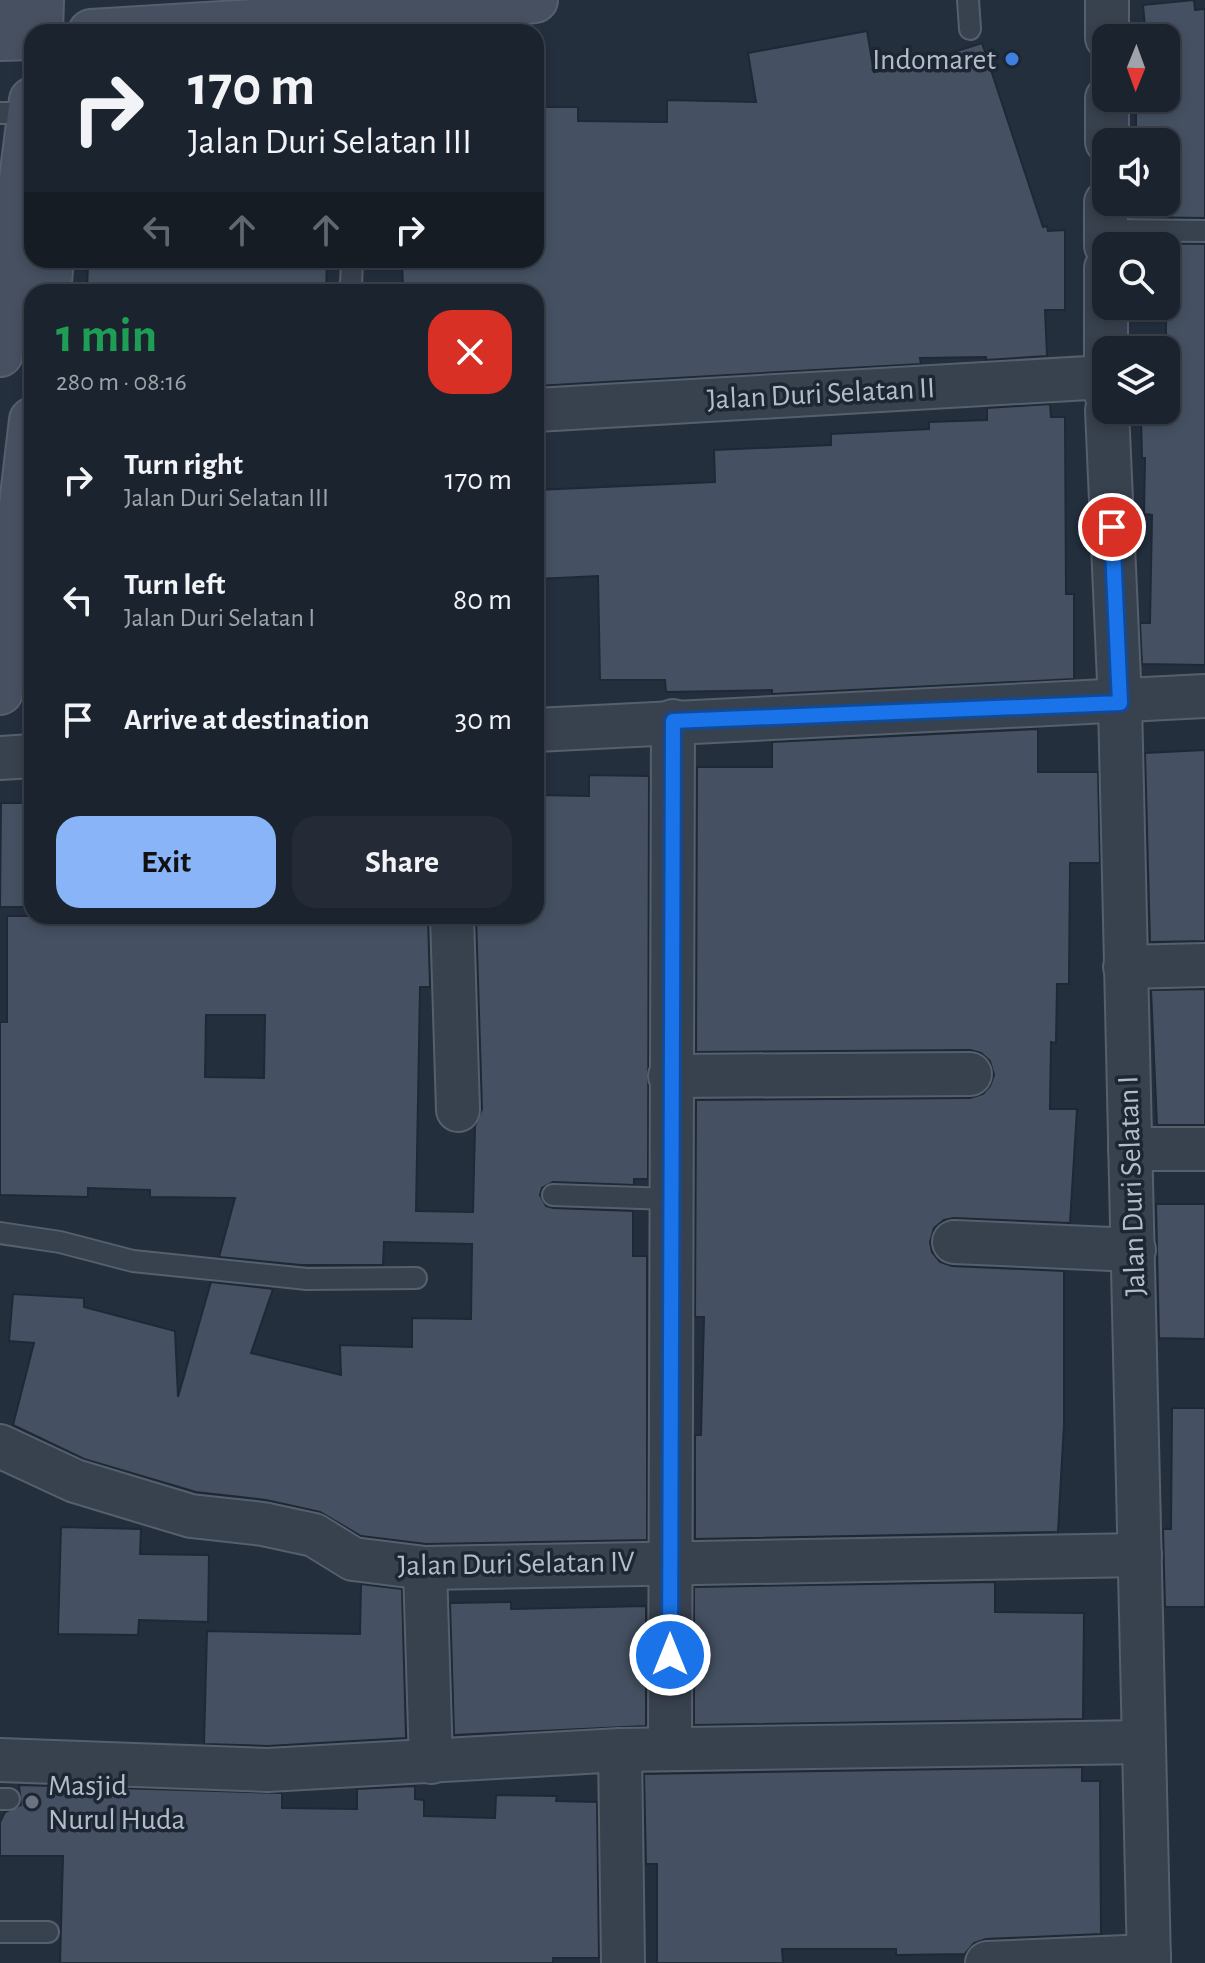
<!DOCTYPE html>
<html lang="en">
<head>
<meta charset="utf-8">
<style>
	body { margin:0; font-family:"Alegreya Sans",sans-serif; background:#242b36; color:#f1f3f6; height:100vh; display:flex; flex-direction:column; font-size:30px; white-space:nowrap }
	* { box-sizing:border-box; margin:0 }
	p { font-size:26px; color:#a0a4aa }
	.icon { flex:none; width:44px; height:44px; fill:none; stroke:currentColor; stroke-width:2; stroke-linecap:round; stroke-linejoin:round }
	.map { position:relative; flex:1; overflow:hidden }
	.drawer { position:absolute; left:24px; top:284px; width:520px; height:640px; display:flex; flex-direction:column; background:#1b232e; border-radius:24px; box-shadow:0 4px 12px #0003,0 0 0 2px #39404a }
	.drawer>* { flex:none }
	.banner { position:absolute; left:24px; top:24px; width:520px; height:244px; border-radius:24px; box-shadow:0 4px 12px #0003,0 0 0 2px #39404a; background:#1b232e; color:#f1f3f6; overflow:hidden }
	.needle { width:52px; rotate:181deg }
	.fabs { position:absolute; left:1092px; top:24px; display:grid; gap:16px }
	.fabs a { display:grid; place-items:center; width:88px; height:88px; border-radius:16px; background:#1b232e; box-shadow:0 4px 12px #0003,0 0 0 2px #39404a; font-size:40px }
	.pin { position:absolute; display:grid; place-items:center; width:68px; height:68px; color:#fff; margin:-34px; border:4px solid #fff; border-radius:50%; box-shadow:0 2px 8px #0007 }
	.me { position:absolute; width:88px; margin:-44px; rotate:0deg; stroke-linejoin:round; filter:drop-shadow(0 0 6px #0008) }
	.turn { display:flex; align-items:center; gap:28px; height:168px; padding:0 32px; font-size:36px }
	.turn .icon { width:104px; height:104px; stroke-width:2.5 }
	.turn b { display:block; font-size:56px; line-height:68px }
	.lanes { display:flex; align-items:center; height:76px; padding:0 32px; background:#0003; justify-content:center; gap:40px; direction:ltr }
	.lanes .off { opacity:.35 }
	.round { display:grid; place-items:center; flex:none; width:84px; height:84px; border-radius:24px; background:#242b36 }
	.headline { display:flex; align-items:center; justify-content:space-between; height:136px; padding:0 32px }
	h1 { font-size:48px; font-weight:700; line-height:60px; color:#1e9e55 }
	.primary-button { display:flex; gap:16px; margin-top:auto; padding:16px 32px }
	.primary-button a { flex:1; height:92px; border-radius:24px; background:#8ab4f8; color:#111; font-size:32px; font-weight:700; line-height:92px; text-align:center }
	.primary-button a+a { background:#242b36; color:#f1f3f6 }
	ul { padding:0; list-style:none }
	li { display:flex; align-items:center; gap:24px; height:120px; padding:0 32px }
	li div { flex:1 }
	li b { display:block; font-size:30px }
	li em { font-style:normal }
	.map>svg:first-child { display:block }
</style>
</head>
<body>
<div class="map">
<svg width="1205" height="1963" viewBox="0 0 1205 1963">
	<rect width="100%" height="100%" fill="#242f3e"/>
	<!-- building -->
	<g fill="#455162" stroke="#1f2835" stroke-width="2" fill-rule="evenodd">
		<polygon points="1194,0 1195,10 1205,9 1205,218 1130,217 1130,202 1166,202 1166,142 1136,142 1136,98 1166,98 1166,38 1146,38 1143,5"/>
		<polygon points="867,31 874,72 926,61 982,43 1043,227 1047,226 1048,231 1065,230 1065,310 1045,310 1047,356 986,360 986,357 920,358 921,364 536,386 536,292 498,292 498,289 403,292 402,260 536,260 536,107 578,107 578,121 667,122 667,100 756,102 748,53"/>
		<polygon points="1130,243 1205,244 1205,665 1142,664 1140,623 1150,623 1152,515 1144,514 1145,458 1142,458 1141,419 1166,418 1166,246"/>
		<polygon points="88,260 327,260 326,292 87,292"/>
		<polygon points="1050,404 1051,417 1065,417 1066,594 1074,594 1074,679 772,694 772,690 666,692 665,680 600,680 598,576 536,579 536,490 715,482 714,450 831,445 831,434 929,429 929,422 987,420 987,408"/>
		<polygon points="1038,729 1038,772 1098,772 1100,863 1070,863 1069,984 1057,984 1056,1043 1051,1042 1050,1109 1077,1109 1070,1223 954,1218 944,1220 934,1228 930,1242 932,1252 940,1262 952,1266 1064,1271 1064,1424 1058,1532 695,1539 695,1435 701,1435 704,1317 695,1317 696,1100 970,1098 983,1094 990,1086 994,1075 990,1061 981,1053 970,1050 696,1052 697,767 772,767 772,742"/>
		<polygon points="1205,750 1205,941 1150,942 1145,753"/>
		<path d="M589,775L649,776L648,1179H634V1185L553,1182L542,1188L540,1195L546,1206L553,1208L633,1211V1256H647V1540L426,1544L361,1536L320,1512L266,1500L196,1492L84,1459L13,1425L34,1343L9,1341L13,1294L84,1298V1307L175,1331L178,1397L211,1282L273,1289L251,1353L341,1375L340,1345L412,1347V1318L471,1319L472,1244L384,1242L383,1265H301L219,1257L235,1198L150,1197V1190L88,1188V1197L0,1195V1022H7V916H428L430,987H420L416,1211L473,1212L475,1126L482,1109L476,916H536V795L589,796ZM206,1015H265L264,1078L205,1077Z"/>
		<polygon points="1,803 32,803 32,907 0,907"/>
		<polygon points="1205,989 1205,1125 1157,1125 1151,990"/>
		<polygon points="1156,1204 1205,1204 1205,1339 1159,1338"/>
		<polygon points="1172,1408 1205,1408 1205,1607 1165,1607 1163,1529 1171,1529"/>
		<polygon points="61,1527 141,1529 140,1554 209,1555 208,1622 139,1620 138,1635 58,1634"/>
		<polygon points="995,1582 995,1612 1084,1613 1083,1719 694,1725 694,1587"/>
		<polygon points="361,1584 402,1589 406,1738 268,1746 204,1744 207,1631 360,1634"/>
		<polygon points="511,1602 511,1609 646,1606 646,1726 454,1735 450,1603"/>
		<polygon points="1082,1767 1082,1781 1100,1781 1101,1934 986,1939 974,1943 965,1954 896,1955 896,1949 782,1949 783,1963 657,1963 657,1864 646,1864 644,1774"/>
		<polygon points="19,1785 282,1793 282,1808 357,1809 357,1789 415,1786 415,1799 424,1800 424,1816 495,1818 496,1795 557,1796 556,1801 597,1802 599,1958 553,1958 553,1963 60,1963 63,1856 0,1856 0,1822 5,1812 21,1805"/>
	</g>
	<g fill="none" stroke-linecap="round" stroke-linejoin="round">
		<!-- lane casing -->
		<g stroke="#565f6c" stroke-width="24">
			<g id="lane">
				<polyline points="968,0 970,29"/>
				<polyline points="0,113 30,113"/>
				<polyline points="1106,230 1205,231"/>
				<polyline points="345,292 351,286 352,260"/>
				<polyline points="553,1195 671,1199"/>
				<polyline points="0,1233 60,1242 133,1261 307,1279 416,1278"/>
				<polyline points="0,1799 9,1799"/>
				<polyline points="0,1932 48,1932"/>
			</g>
		</g>
		<!-- street casing -->
		<g stroke="#565f6c" stroke-width="46">
			<g id="street">
				<polyline points="1107,38 1107,0"/>
				<polyline points="1107,142 1107,98"/>
				<polyline points="1106,246 1106,202"/>
				<polyline points="1106,268 1106,394"/>
				<polyline points="536,410 1105,377"/>
				<polyline points="1107,410 1120,703 1149,1963"/>
				<polyline points="536,730 1205,696"/>
				<polyline points="0,758 32,756"/>
				<polyline points="452,916 458,1110"/>
				<polyline points="1125,967 1205,965"/>
				<polyline points="670,1076 970,1074"/>
				<polyline points="1130,1149 1205,1149"/>
				<polyline points="954,1242 1134,1250"/>
				<polyline points="0,1446 75,1481 191,1516 263,1524 314,1535 353,1559 425,1568 1140,1555"/>
				<polyline points="425,1568 431,1762"/>
				<polyline points="670,1748 673,721"/>
				<polyline points="620,1750 623,1963"/>
				<polyline points="0,1760 268,1770 620,1750 1142,1742"/>
				<polyline points="987,1963 1149,1956"/>
			</g>
		</g>
		<!-- secondary casing -->
		<g stroke="#565f6c" stroke-width="48">
			<g id="secondary">
				<polyline points="0,0 11,0"/>
				<polyline points="40,32 41,0"/>
				<polyline points="91,32 468,9 535,0"/>
				<polyline points="0,38 32,37"/>
				<polyline points="48,292 51,260"/>
				<polyline points="0,354 32,100"/>
				<polyline points="0,692 32,420"/>
			</g>
		</g>
		<!-- lane -->
		<use href="#lane" stroke="#38414e" stroke-width="20"/>
		<!-- street -->
		<use href="#street" stroke="#38414e" stroke-width="42"/>
		<!-- secondary -->
		<use href="#secondary" stroke="#465061" stroke-width="44"/>
	</g>
	<g fill="none" stroke-linecap="round" stroke-linejoin="round">
		<!-- route casing -->
		<g stroke="#114b97" stroke-width="20">
			<polyline id="route" points="670,1655 673,721 1120,703 1112,527"/>
		</g>
		<!-- route -->
		<use href="#route" stroke="#1a73e8" stroke-width="14"/>
	</g>
	<!-- markers -->
	<circle fill="#3f7fe0" stroke="#1d2633" stroke-width="3" cx="1012" cy="59" r="8"/>
	<circle fill="#6b7280" stroke="#1d2633" stroke-width="3" cx="32" cy="1802" r="8"/>
	<g text-anchor="middle" stroke-width="7" stroke-linejoin="round" paint-order="stroke">
		<!-- poi labels -->
		<g font-size="30" fill="#b4bcc9" stroke="#1d2633" text-anchor="end">
			<text x="996" y="69">Indomaret</text>
			<text x="48" y="1795" text-anchor="start">Masjid<tspan x="48" dy="34">Nurul Huda</tspan></text>
		</g>
		<!-- street labels -->
		<g font-size="30" fill="#b4bcc9" stroke="#1d2633">
			<text transform="translate(821 393) rotate(-3)" y="10">Jalan Duri Selatan II</text>
			<text transform="translate(1131 1186) rotate(-92)" y="10">Jalan Duri Selatan I</text>
			<text transform="translate(516 1563) rotate(-1)" y="10">Jalan Duri Selatan IV</text>
		</g>
	</g>
</svg>
<div class="fabs">
<a><svg class="needle" viewBox="-14 -14 28 28"><path d="M0-13l5 13h-10z" fill="#e53935"/><path d="M0 13l5-13h-10z" fill="#a0a4aa"/></svg></a>
<a><svg class="icon" aria-label="sound" viewBox="0 0 24 24"><path d="M4 9h4l5-4v14l-5-4H4zM17 9q2 3 0 6"/></svg></a>
<a><svg class="icon" aria-label="search" viewBox="0 0 24 24"><circle cx="10" cy="10" r="6"/><path d="M15 15l6 6"/></svg></a>
<a><svg class="icon" aria-label="layers" viewBox="0 0 24 24"><path d="M12 4l9 5-9 5-9-5zM3 14l9 5 9-5"/></svg></a>
</div>
<div class="pin" style="left:1112px;top:527px;background:#d93025"><svg class="icon" aria-label="arrive" viewBox="0 0 24 24"><path d="M6 21V4h12l-3 4 3 4H6"/></svg></div>
<svg class="me" style="left:670px;top:1655px" viewBox="-20 -20 40 40"><circle r="17" fill="#1a73e8" stroke="#fff" stroke-width="3"/><path d="M0-11L8 9 0 5-8 9z" fill="#fff"/></svg>
<div class="banner">
<div class="turn"><svg class="icon" aria-label="right" viewBox="0 0 24 24"><path d="M7 20v-9h11M14 6l5 5-5 5"/></svg><div><b>170 m</b>Jalan Duri Selatan III</div></div>
<div class="lanes"><svg class="icon off" aria-label="left" viewBox="0 0 24 24"><path d="M17 20v-9H6M10 6l-5 5 5 5"/></svg><svg class="icon off" aria-label="ahead" viewBox="0 0 24 24"><path d="M12 20V5M6 11l6-6 6 6"/></svg><svg class="icon off" aria-label="ahead" viewBox="0 0 24 24"><path d="M12 20V5M6 11l6-6 6 6"/></svg><svg class="icon" aria-label="right" viewBox="0 0 24 24"><path d="M7 20v-9h11M14 6l5 5-5 5"/></svg></div>
</div>
<section class="drawer">
<div class="headline"><div><h1>1 min</h1><p>280 m · 08:16</p></div><a class="round" style="background:#d93025;color:#fff"><svg class="icon" aria-label="close" viewBox="0 0 24 24"><path d="M6 6l12 12M18 6L6 18"/></svg></a></div>
<ul>
<li><svg class="icon" aria-label="right" viewBox="0 0 24 24"><path d="M7 20v-9h11M14 6l5 5-5 5"/></svg><div><b>Turn right</b><p>Jalan Duri Selatan III</p></div><em>170 m</em></li>
<li><svg class="icon" aria-label="left" viewBox="0 0 24 24"><path d="M17 20v-9H6M10 6l-5 5 5 5"/></svg><div><b>Turn left</b><p>Jalan Duri Selatan I</p></div><em>80 m</em></li>
<li><svg class="icon" aria-label="arrive" viewBox="0 0 24 24"><path d="M6 21V4h12l-3 4 3 4H6"/></svg><div><b>Arrive at destination</b></div><em>30 m</em></li>
</ul>
<div class="primary-button"><a>Exit</a><a>Share</a></div>
</section>
</div>
</body>
</html>
